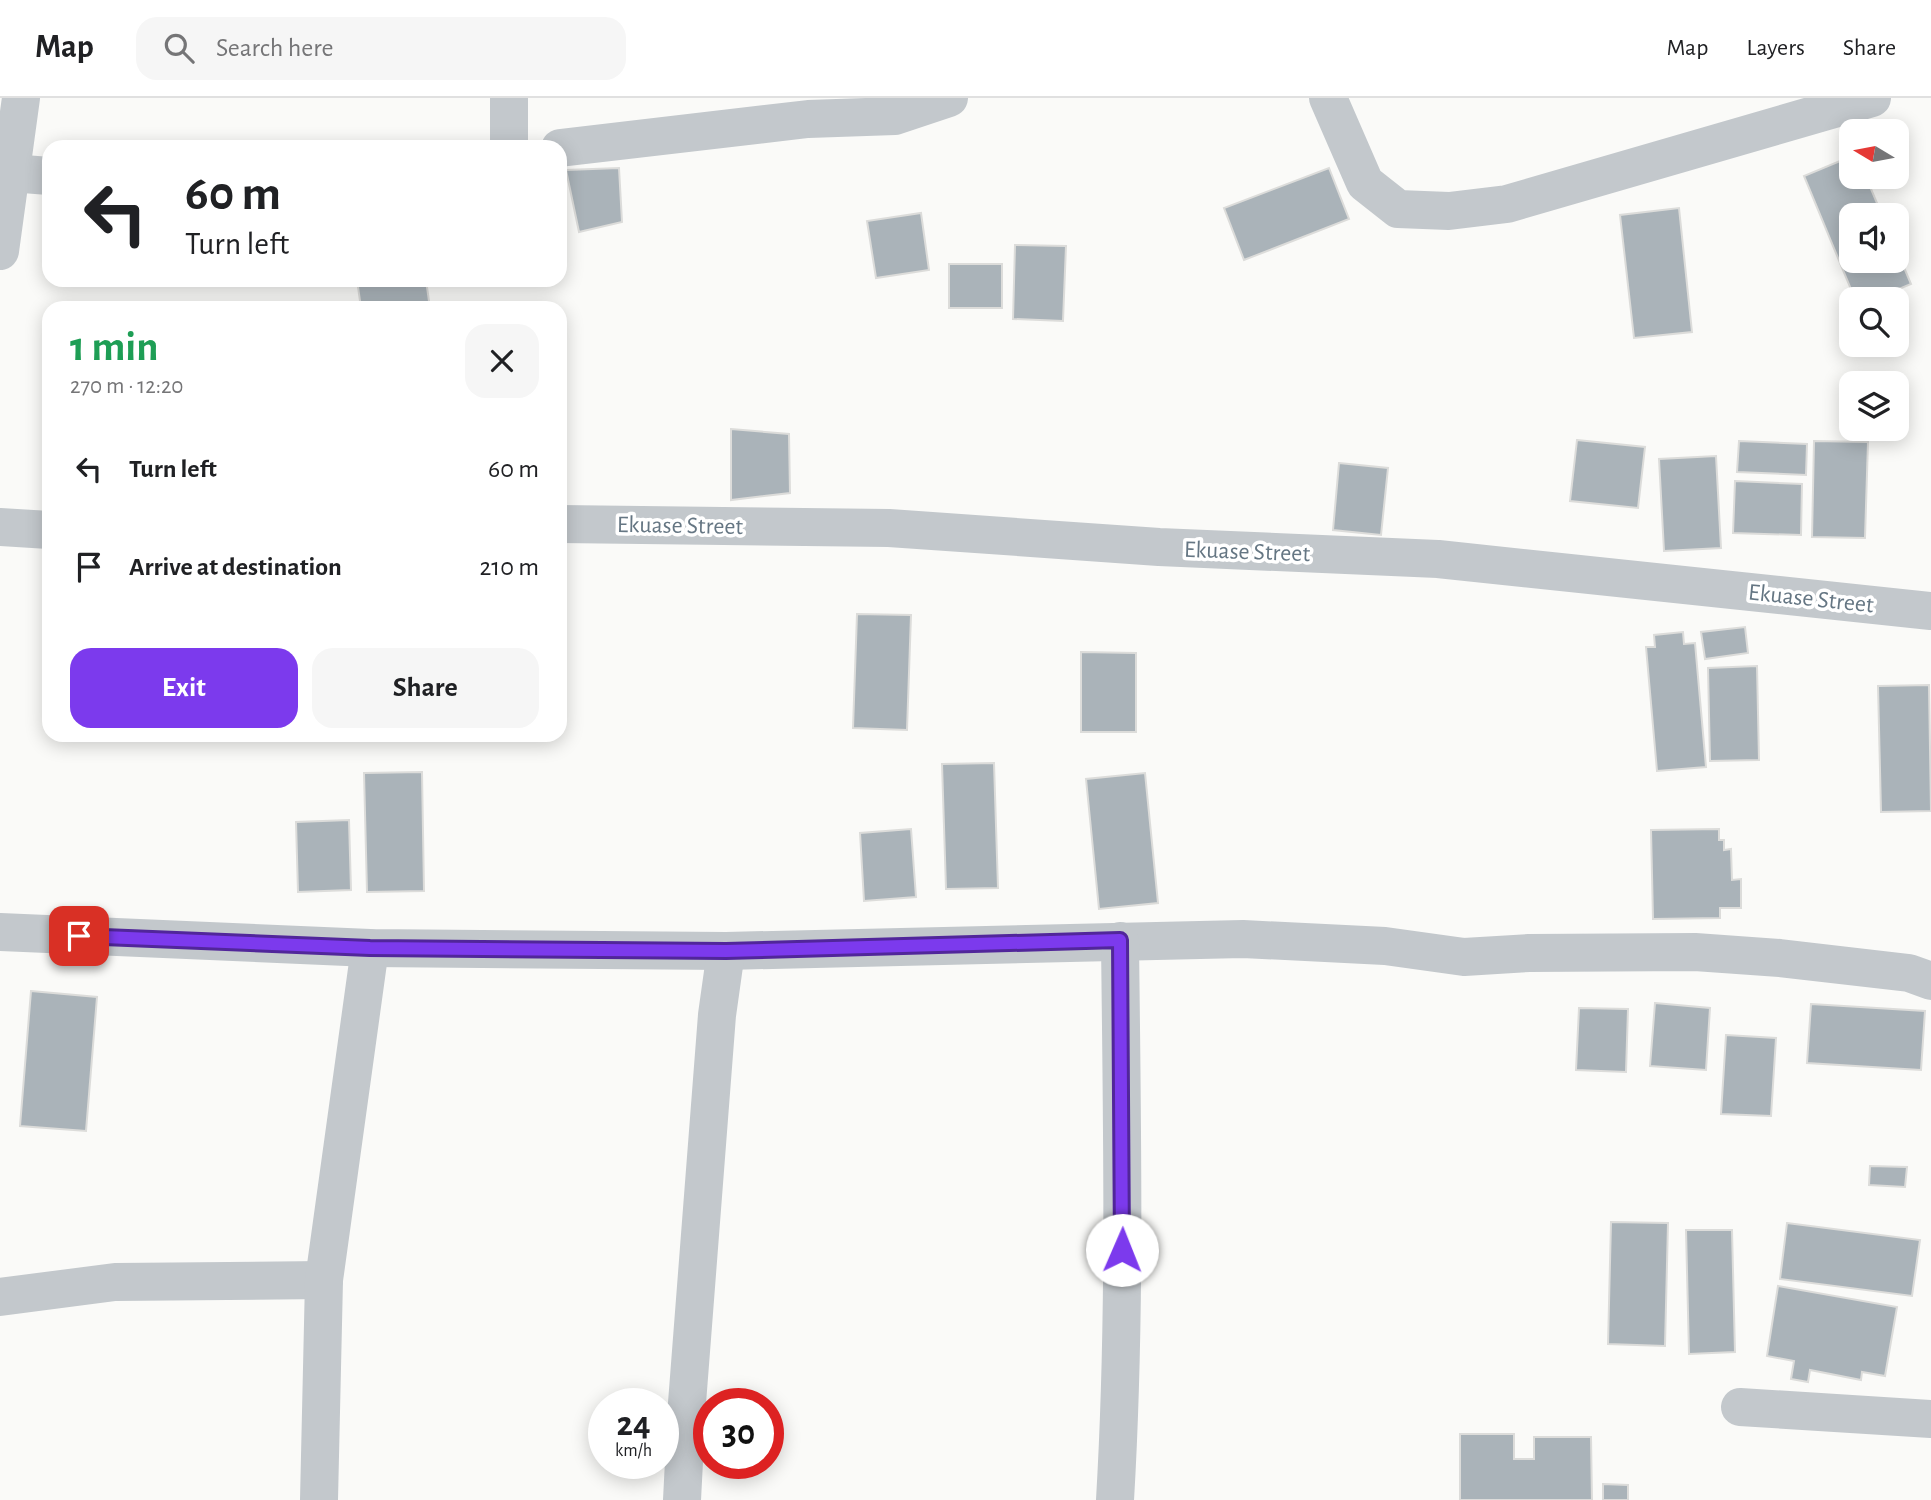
<!DOCTYPE html>
<html lang="en">
<head>
<meta charset="utf-8">
<style>
	body { margin:0; font-family:"Alegreya Sans",sans-serif; background:#f6f6f6; color:#202124; height:100vh; display:flex; flex-direction:column; font-size:26px; white-space:nowrap }
	* { box-sizing:border-box; margin:0 }
	p { font-size:23px; color:#757577 }
	.icon { flex:none; width:38px; height:38px; fill:none; stroke:currentColor; stroke-width:2; stroke-linecap:round; stroke-linejoin:round }
	.map { position:relative; flex:1; overflow:hidden }
	.side { position:absolute; left:42px; top:203px; width:525px; height:441px; display:flex; flex-direction:column; background:#fff; border-radius:21px; box-shadow:0 4px 18px #0003 }
	.side>* { flex:none }
	.hud { position:absolute; left:42px; top:42px; width:525px; height:147px; border-radius:21px; box-shadow:0 4px 18px #0003; background:#fff; color:#202124; overflow:hidden }
	.needle { width:46px; rotate:280deg }
	.tools { position:absolute; left:1839px; top:21px; display:grid; gap:14px }
	.tools a { display:grid; place-items:center; width:70px; height:70px; border-radius:14px; background:#fff; box-shadow:0 4px 18px #0003; font-size:35px }
	.speed { position:absolute; left:588px; top:1290px; display:flex; gap:14px; font-size:35px; font-weight:700; text-align:center }
	.speed>* { display:grid; place-content:center; width:91px; height:91px; border-radius:50%; background:#fff; box-shadow:0 4px 18px #0003; line-height:1 }
	.speed small { font-size:18px; font-weight:400 }
	.speed .limit { border:10px solid #d22; background:#fff; color:#111 }
	.pin { position:absolute; display:grid; place-items:center; width:60px; height:60px; color:#fff; margin:-30px; border-radius:14px; box-shadow:0 4px 10px #0006 }
	.me { position:absolute; width:77px; margin:-38px; rotate:1deg; stroke-linejoin:round; filter:drop-shadow(0 0 5px #0008) }
	.turn { display:flex; align-items:center; gap:24px; height:147px; padding:0 28px; font-size:32px }
	.turn .icon { width:91px; height:91px; stroke-width:2.5 }
	.turn b { display:block; font-size:49px; line-height:60px }
	.round { display:grid; place-items:center; flex:none; width:74px; height:74px; border-radius:21px; background:#f6f6f6 }
	.overview { display:flex; align-items:center; justify-content:space-between; height:119px; padding:0 28px }
	h1 { font-size:42px; font-weight:700; line-height:52px; color:#1e9e55 }
	.primary-button { display:flex; gap:14px; margin-top:auto; padding:14px 28px }
	.primary-button a { flex:1; height:80px; border-radius:21px; background:#7c3aed; color:#fff; font-size:28px; font-weight:700; line-height:80px; text-align:center }
	.primary-button a+a { background:#f6f6f6; color:#202124 }
	ul { padding:0; list-style:none }
	li { display:flex; align-items:center; gap:21px; height:98px; padding:0 28px }
	li div { flex:1 }
	li b { display:block; font-size:26px }
	li em { font-style:normal }
	header { display:flex; align-items:center; gap:42px; box-sizing:border-box; height:98px; padding:0 35px; background:#fff; border-bottom:2px solid #e0e0e0 }
	header strong { font-size:33px }
	nav { display:flex; gap:38px; margin-inline-start:auto; font-size:24px }
	.search { width:490px; height:63px; background:#f6f6f6; display:flex; align-items:center; gap:18px; box-sizing:border-box; padding:0 24px; border-radius:21px; color:#757577; font-size:26px }
	.map>svg:first-child { display:block }
</style>
</head>
<body>
<header>
<strong>Map</strong>
<div class="search"><svg class="icon" aria-label="search" viewBox="0 0 24 24"><circle cx="10" cy="10" r="6"/><path d="M15 15l6 6"/></svg>Search here</div>
<nav><a>Map</a><a>Layers</a><a>Share</a></nav>
</header>
<div class="map">
<svg width="1931" height="1402" viewBox="0 0 1931 1402">
	<rect width="100%" height="100%" fill="#fafaf8"/>
	<!-- building -->
	<g fill="#aab3b9" stroke="#dcdcda" stroke-width="2">
		<polygon points="1852,58 1852,79 1866,79 1882,117 1852,117 1852,163 1897,163 1897,153 1911,186 1875,201 1855,201 1804,78"/>
		<polygon points="619,70 622,124 579,134 566,72"/>
		<polygon points="1329,70 1349,121 1244,162 1224,110"/>
		<polygon points="1679,110 1692,234 1634,240 1620,117"/>
		<polygon points="921,115 929,172 876,180 867,123"/>
		<polygon points="1015,147 1066,148 1063,223 1013,221"/>
		<rect x="949" y="166" width="53" height="44"/>
		<polygon points="357,182 426,182 430,210 361,210"/>
		<polygon points="731,331 789,336 790,395 731,402"/>
		<polygon points="1577,342 1645,349 1638,410 1570,403"/>
		<polygon points="1739,343 1807,346 1806,377 1737,374"/>
		<polygon points="1814,343 1868,344 1865,440 1812,439"/>
		<polygon points="1716,358 1721,450 1664,453 1659,361"/>
		<polygon points="1339,365 1388,370 1381,437 1333,432"/>
		<polygon points="1735,383 1802,386 1801,437 1733,435"/>
		<polygon points="857,516 911,517 907,632 853,630"/>
		<polygon points="1745,529 1748,555 1705,561 1701,534"/>
		<polygon points="1683,534 1684,546 1695,545 1706,669 1657,673 1646,549 1655,549 1654,537"/>
		<polygon points="1081,554 1136,555 1136,634 1081,634"/>
		<polygon points="1757,568 1759,662 1710,663 1708,570"/>
		<polygon points="1929,587 1931,713 1881,714 1878,588"/>
		<polygon points="994,665 998,790 946,791 942,666"/>
		<polygon points="422,674 424,793 367,794 364,675"/>
		<polygon points="1145,675 1158,805 1099,811 1086,681"/>
		<polygon points="349,722 351,792 298,794 296,724"/>
		<polygon points="911,731 916,799 864,803 860,735"/>
		<polygon points="1719,731 1719,742 1724,742 1724,752 1731,751 1732,782 1741,781 1741,810 1720,810 1720,820 1653,821 1651,732"/>
		<polygon points="31,893 97,899 86,1033 20,1028"/>
		<polygon points="1655,905 1710,910 1706,972 1650,968"/>
		<polygon points="1811,906 1925,913 1921,972 1807,965"/>
		<polygon points="1579,910 1628,911 1626,974 1576,972"/>
		<polygon points="1726,937 1776,940 1771,1018 1721,1016"/>
		<polygon points="1870,1068 1907,1069 1905,1089 1869,1087"/>
		<polygon points="1611,1124 1668,1125 1665,1248 1608,1246"/>
		<polygon points="1787,1125 1920,1142 1912,1198 1780,1181"/>
		<polygon points="1686,1132 1732,1132 1735,1254 1689,1256"/>
		<polygon points="1778,1188 1897,1209 1885,1278 1862,1274 1861,1282 1810,1272 1808,1284 1791,1281 1794,1263 1767,1258"/>
		<polygon points="1460,1336 1514,1336 1514,1361 1534,1361 1534,1339 1591,1339 1592,1402 1460,1402"/>
		<polygon points="1603,1386 1628,1387 1628,1402 1603,1402"/>
	</g>
	<g fill="none" stroke-linecap="round" stroke-linejoin="round">
		<!-- minor -->
		<g stroke="#c3c8cc" stroke-width="38">
			<polyline points="509,0 509,49"/>
			<polyline points="1328,0 1365,85 1398,111 1449,113 1507,106 1872,0"/>
			<polyline points="560,50 808,21 895,18 949,0"/>
			<polyline points="11,75 49,78"/>
			<polyline points="0,153 21,0"/>
			<polyline points="560,426 889,430 1159,449 1438,461 1931,513"/>
			<polyline points="0,429 49,432"/>
			<polyline points="0,834 370,850 726,853 1243,841 1385,848 1464,859 1529,855 1695,854 1780,860 1909,875 1931,883"/>
			<polyline points="0,1199 115,1184 324,1182"/>
			<polyline points="1740,1309 1931,1321"/>
			<polyline points="319,1402 324,1182 370,850"/>
			<polyline points="682,1402 687,1305 717,917 726,853"/>
			<path d="M1115,1402C1126,1216 1122,1029 1120,843"/>
		</g>
	</g>
	<g fill="none" stroke-linecap="round" stroke-linejoin="round">
		<!-- route casing -->
		<g stroke="#51269a" stroke-width="18">
			<polyline id="route" points="79,838 370,850 726,853 1120,842 1122,1152"/>
		</g>
		<!-- route -->
		<use href="#route" stroke="#7c3aed" stroke-width="12"/>
	</g>
	<g text-anchor="middle" stroke-width="7" stroke-linejoin="round" paint-order="stroke">
		<!-- street labels -->
		<g font-size="24" fill="#657683" stroke="#fff">
			<text transform="translate(680 427) rotate(1)" y="8">Ekuase Street</text>
			<text transform="translate(1247 453) rotate(2)" y="8">Ekuase Street</text>
			<text transform="translate(1811 500) rotate(6)" y="8">Ekuase Street</text>
		</g>
	</g>
</svg>
<div class="tools">
<a><svg class="needle" viewBox="-14 -14 28 28"><path d="M0-13l5 13h-10z" fill="#e53935"/><path d="M0 13l5-13h-10z" fill="#757577"/></svg></a>
<a><svg class="icon" aria-label="sound" viewBox="0 0 24 24"><path d="M4 9h4l5-4v14l-5-4H4zM17 9q2 3 0 6"/></svg></a>
<a><svg class="icon" aria-label="search" viewBox="0 0 24 24"><circle cx="10" cy="10" r="6"/><path d="M15 15l6 6"/></svg></a>
<a><svg class="icon" aria-label="layers" viewBox="0 0 24 24"><path d="M12 4l9 5-9 5-9-5zM3 14l9 5 9-5"/></svg></a>
</div>
<div class="speed"><div>24<small>km/h</small></div><div class="limit">30</div></div>
<div class="pin" style="left:79px;top:838px;background:#d93025"><svg class="icon" aria-label="arrive" viewBox="0 0 24 24"><path d="M6 21V4h12l-3 4 3 4H6"/></svg></div>
<svg class="me" style="left:1122px;top:1152px" viewBox="-20 -20 40 40"><circle r="19" fill="#fff"/><path d="M0-13L10 11 0 6-10 11z" fill="#7c3aed"/></svg>
<div class="hud">
<div class="turn"><svg class="icon" aria-label="left" viewBox="0 0 24 24"><path d="M17 20v-9H6M10 6l-5 5 5 5"/></svg><div><b>60 m</b>Turn left</div></div>
</div>
<section class="side">
<div class="overview"><div><h1>1 min</h1><p>270 m · 12:20</p></div><a class="round"><svg class="icon" aria-label="close" viewBox="0 0 24 24"><path d="M6 6l12 12M18 6L6 18"/></svg></a></div>
<ul>
<li><svg class="icon" aria-label="left" viewBox="0 0 24 24"><path d="M17 20v-9H6M10 6l-5 5 5 5"/></svg><div><b>Turn left</b></div><em>60 m</em></li>
<li><svg class="icon" aria-label="arrive" viewBox="0 0 24 24"><path d="M6 21V4h12l-3 4 3 4H6"/></svg><div><b>Arrive at destination</b></div><em>210 m</em></li>
</ul>
<div class="primary-button"><a>Exit</a><a>Share</a></div>
</section>
</div>
</body>
</html>
